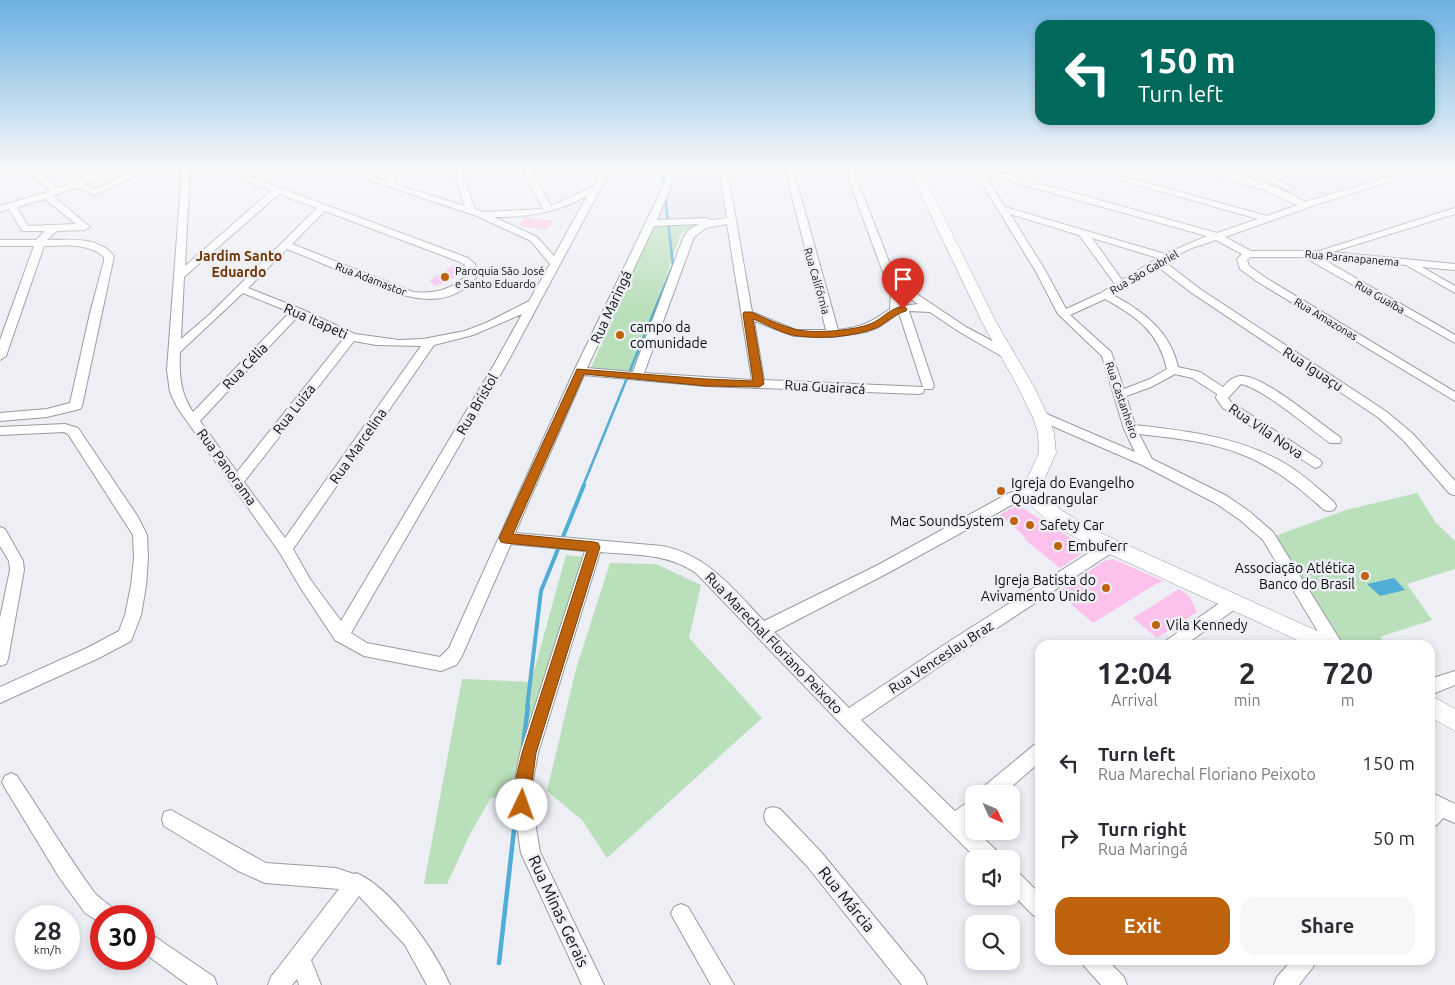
<!DOCTYPE html>
<html lang="en">
<head>
<meta charset="utf-8">
<style>
	body { margin:0; font-family:Ubuntu,sans-serif; background:#f7f7f7; color:#2b2b33; height:100vh; display:flex; flex-direction:column; font-size:19px; white-space:nowrap }
	* { box-sizing:border-box; margin:0 }
	p { font-size:16px; color:#7c7c81 }
	.icon { flex:none; width:28px; height:28px; fill:none; stroke:currentColor; stroke-width:2; stroke-linecap:round; stroke-linejoin:round }
	.map { position:relative; flex:1; overflow:hidden }
	.drawer { position:absolute; left:1035px; top:640px; width:400px; height:325px; display:flex; flex-direction:column; background:#fff; border-radius:15px; box-shadow:0 2px 8px #0003 }
	.drawer>* { flex:none }
	.banner { position:absolute; left:1035px; top:20px; width:400px; height:105px; border-radius:15px; box-shadow:0 2px 8px #0003; background:#00695c; color:#fff; overflow:hidden }
	.needle { width:32px; rotate:134deg }
	.tools { position:absolute; left:965px; top:785px; display:grid; gap:10px }
	.tools a { display:grid; place-items:center; width:55px; height:55px; border-radius:10px; background:#fff; box-shadow:0 2px 8px #0003; font-size:25px }
	.speed { position:absolute; left:15px; top:905px; display:flex; gap:10px; font-size:25px; font-weight:700; text-align:center }
	.speed>* { display:grid; place-content:center; width:65px; height:65px; border-radius:50%; background:#fff; box-shadow:0 2px 8px #0003; line-height:1 }
	.speed small { font-size:12px; font-weight:400 }
	.speed .limit { border:8px solid #d22; background:#fff; color:#111 }
	.pin { position:absolute; display:grid; place-items:center; width:42px; height:42px; color:#fff; margin:-51px -21px; border-radius:50% 50% 50% 0; rotate:-45deg; box-shadow:0 0 5px #0007 }
	.pin .icon { rotate:45deg }
	.me { position:absolute; width:55px; margin:-28px; rotate:3deg; stroke-linejoin:round; filter:drop-shadow(0 0 4px #0008) }
	.turn { display:flex; align-items:center; gap:18px; height:105px; padding:0 20px; font-size:22px }
	.turn .icon { width:65px; height:65px; stroke-width:2.5 }
	.turn b { display:block; font-size:35px; line-height:42px }
	.eta { display:flex; justify-content:space-evenly; align-items:center; height:85px; text-align:center }
	.eta b { font-size:30px; font-weight:700; line-height:35px }
	.action { display:flex; gap:10px; margin-top:auto; padding:10px 20px }
	.action a { flex:1; height:58px; border-radius:15px; background:#be630c; color:#fff; font-size:20px; font-weight:700; line-height:58px; text-align:center }
	.action a+a { background:#f7f7f7; color:#2b2b33 }
	ul { padding:0; list-style:none }
	li { display:flex; align-items:center; gap:15px; height:75px; padding:0 20px }
	li div { flex:1 }
	li b { display:block; font-size:19px }
	li em { font-style:normal }
	.map>svg:first-child { display:block }
</style>
</head>
<body>
<div class="map">
<svg width="1455" height="985" viewBox="0 0 1455 985">
	<rect width="100%" height="100%" fill="#edeff5"/>
	<!-- built -->
	<g fill="#dfe3f0">
		<polygon points="673,169 717,169 725,216 660,220 659,213 674,184 676,174"/>
		<polygon points="1315,169 1413,169 1416,171 1321,197 1281,180"/>
	</g>
	<!-- green -->
	<g fill="#badfbb">
		<polygon points="701,223 683,232 680,236 633,371 591,368 652,227"/>
		<polygon points="1417,493 1436,523 1455,541 1455,569 1407,584 1432,620 1380,637 1387,645 1348,645 1338,637 1275,536 1346,510"/>
		<polygon points="566,555 583,557 509,797 491,798 471,832 447,884 424,884 462,679 531,682"/>
		<polygon points="610,563 656,564 701,585 689,638 762,718 607,858 582,820 547,791 576,669"/>
	</g>
	<!-- water -->
	<polygon fill="#50add6" points="1394,578 1405,590 1380,596 1367,584"/>
	<g fill="none" stroke-linecap="round" stroke-linejoin="round">
		<!-- stream-far2 -->
		<g stroke="#50add6" stroke-width="2.5">
			<polyline points="662,170 664,189"/>
			<polyline points="583,486 673,265 665,197"/>
		</g>
		<!-- stream-far1 -->
		<polyline stroke="#50add6" stroke-width="4" points="527,708 541,591 584,485"/>
		<!-- stream -->
		<g stroke="#50add6" stroke-width="4.5">
			<polyline points="523,746 528,706"/>
			<polyline points="499,963 516,812"/>
		</g>
	</g>
	<!-- building -->
	<g fill="#fcc2ec">
		<polygon points="524,217 526,217 554,221 546,230 519,226"/>
		<polygon points="452,266 463,274 436,286 429,281"/>
		<polygon points="1019,505 1032,514 1089,549 1060,568 1024,539 1026,538 1000,514"/>
		<polygon points="1113,559 1163,581 1156,584 1093,623 1057,592 1104,561"/>
		<polygon points="1179,589 1190,597 1197,612 1157,638 1133,618"/>
	</g>
	<g fill="none" stroke-linecap="round" stroke-linejoin="round">
		<!-- minor casing -->
		<g stroke="#999ba1" stroke-width="2">
			<g id="minor">
				<path d="M23,169H33L59,188C81,179 111,158 133,177L94,195L77,187L53,196L90,227L85,230L57,231L47,240C71,240 98,236 114,256L82,406L80,409L47,417L0,421V413L47,409L70,403L90,313L104,261V257C87,242 65,246 44,246L6,356L0,360V340L34,246H0V240H36L45,231H22L9,209L0,212V206L51,191ZM109,173L121,177L95,189L84,184ZM45,199L76,224L28,226L17,207Z"/>
				<path d="M182,169H190L185,266L271,191L216,169H229L468,258L475,264L478,275C445,318 394,293 355,277C332,268 310,258 287,249L248,288L301,309L355,334L399,340L423,339L465,331L488,322L529,301L550,264L531,241L477,216L336,169H350L386,181L383,169H391L395,184L465,206L453,169H461L475,209L483,212L543,209L522,169H531L551,206L593,187L602,169H611L507,363L351,633L367,643L440,657L449,648L574,371L660,193L666,178L659,169H668L674,178L657,220L707,218L711,220L727,218L719,169H727L752,312L796,330H826L785,169H793L838,330C861,327 870,323 890,309L891,294L845,169H853L896,280L966,327L1009,350L1011,353L1009,356H1001L958,331L930,312L909,311L934,386L932,389H924L923,393L919,394L706,386L584,375L515,533L662,546C707,554 734,590 764,621L876,566L1009,493L1030,487L1035,488L1037,492L1035,496L1019,501L886,574L774,632L849,708L950,641L1106,542L1111,540L1116,542L1118,546L1116,550L962,651L861,720L955,811L974,798V819L969,824L974,831H976L998,852L1001,859H977L842,725L696,573C668,553 633,555 600,552L538,753L533,780L532,805L540,852L604,985H582L521,853L514,805L515,780L520,753L585,551L511,544L461,658L456,665L441,671L364,656L335,640L300,587L280,553L177,407L170,392L167,370ZM279,194L317,208L209,315L181,339L184,277ZM587,196L554,256L537,237L494,217C530,217 555,213 587,196ZM325,211L460,262L465,265L468,274C452,290 435,294 413,292L292,244ZM699,224L689,230L684,236L633,372L587,368L654,226ZM727,224L752,380L644,373L694,237L706,228ZM901,292L918,304L901,306ZM243,293L290,312L193,412C180,393 179,374 180,352ZM899,313L923,387L764,380L754,321L794,336L833,337L866,332L879,327ZM522,314L495,363L341,621L310,579L293,549L434,345L473,335ZM298,316L344,338L237,472L200,421ZM354,341L376,345L421,346L285,538L244,482Z"/>
				<path d="M973,169H988L1217,233L1258,219L1082,169H1097L1267,216L1297,205L1262,189L1188,169C1224,169 1275,183 1305,202L1416,169H1431L1318,204L1225,237L1251,251H1319L1455,208V214L1332,252L1455,264V270L1422,267L1455,286V293L1406,265L1319,257L1455,335V343L1304,257H1251L1247,260L1249,266L1266,278L1455,392V401L1258,282L1240,269L1237,259L1242,254L1216,240L1189,249L1165,262L1200,289L1387,412L1413,434L1455,481V495L1450,494L1403,440L1379,418L1192,293L1158,267L1113,295C1144,312 1170,331 1178,367L1200,372L1223,387C1228,381 1235,375 1243,376C1267,378 1318,422 1340,437L1341,440L1340,443H1330C1309,428 1264,389 1241,384L1228,398L1231,402L1320,460L1322,463L1320,466L1315,468L1223,408L1216,398L1217,394L1192,378L1175,374L1151,387L1126,396L1135,425C1188,431 1240,437 1286,464C1304,475 1319,489 1334,502L1336,506L1334,510L1329,511L1324,510C1260,451 1223,443 1139,434L1152,459L1227,496L1250,512L1273,532L1343,645H1326L1263,540L1240,520L1217,504L1142,465L1034,418L1032,415L1034,412H1042L1135,452L1124,429L1102,356L1058,314L1035,270ZM984,174L1207,236L1165,254L1005,207ZM1010,214L1079,235L1115,284L1101,293L1066,309L1045,270ZM1092,238L1158,258L1122,280ZM1105,299C1137,317 1158,331 1167,369L1150,379L1124,389L1111,352L1070,315Z"/>
				<polygon points="1245,169 1257,169 1264,173 1275,169 1289,169 1271,176 1294,188 1293,190 1287,190"/>
				<polygon points="65,424 78,428 138,517 147,535 148,558 146,586 141,615 131,641 99,658 0,703 0,687 87,648 119,631 125,615 131,586 134,558 133,535 68,434 64,432 0,435 0,427"/>
				<polygon points="0,527 5,529 23,561 24,570 8,659 6,664 0,666 0,618 10,570 9,561 0,546"/>
				<polygon points="1233,596 1238,597 1241,602 1238,607 1185,645 1165,645 1167,640 1228,597"/>
				<polygon points="1455,671 1455,685 1430,695 1430,679"/>
				<polygon points="1040,743 1040,762 1003,794 980,794 982,788 1034,745"/>
				<path d="M11,773L17,776C43,815 67,855 94,892C102,902 114,905 118,916H101V923L85,913L59,877L5,788L2,782L5,776Z"/>
				<polygon points="1430,792 1455,804 1455,823 1443,818 1437,825 1430,827"/>
				<polygon points="773,807 780,809 821,852 924,977 927,985 902,985 807,866 766,823 764,816 766,809"/>
				<path d="M171,810L266,863L336,868L354,874L356,873C391,887 435,950 450,985H427L405,945L359,896L311,960L321,985H299L297,979L292,985H268L271,977L339,889L265,883L238,871L164,826L162,819L164,812Z"/>
				<polygon points="1011,869 1018,872 1040,894 1040,918 1033,915 1011,893"/>
				<polygon points="681,904 688,907 734,985 711,985 671,914 674,907"/>
				<polygon points="144,931 151,934 214,977 217,985 188,985 144,953"/>
				<polygon points="1081,960 1107,960 1124,977 1127,985 1101,985 1085,967"/>
				<polygon points="1292,960 1317,960 1313,967 1299,985 1274,985 1277,977"/>
			</g>
		</g>
		<!-- major casing -->
		<g stroke="#999ba1" stroke-width="1">
			<g id="major">
				<path d="M909,169H920L996,322L1034,387L1049,418L1054,433L1056,453L1039,491L1061,510L1094,530L1335,639L1338,645H1308C1255,620 1201,597 1149,572C1111,554 1042,529 1021,492L1039,453L1038,433L1033,418L1018,387L982,322Z"/>
				<polygon points="1430,695 1455,709 1455,731 1430,717"/>
			</g>
		</g>
		<!-- minor -->
		<use href="#minor" fill="#fff" fill-rule="evenodd"/>
		<!-- major -->
		<use href="#major" fill="#fff" fill-rule="evenodd"/>
	</g>
	<!-- sky -->
	<linearGradient id="sky" x2="0" y2="1"><stop stop-color="#6bb1e1"/><stop offset="0.55" stop-color="#f7f8fa"/><stop offset="1" stop-color="#f7f8fa" stop-opacity="0"/></linearGradient>
	<rect width="1455" height="307" fill="url(#sky)"/>
	<!-- route -->
	<path fill="#be630c" stroke="#7c4008" d="M903,306L907,309L906,311C894,314 887,323 876,328C854,337 816,340 792,335C779,332 766,324 753,319L764,384L759,387L706,386L584,374L513,534L594,542L598,543L600,547L536,753L528,811L522,813L517,811C510,794 518,770 522,753L587,551L505,543L501,542L499,538L577,369L706,379L753,381L743,314L744,312H751C765,318 779,325 794,329C811,334 852,331 870,324C883,319 888,309 903,306Z"/>
	<!-- markers -->
	<g fill="#be630c" stroke="#edeff5" stroke-width="2">
		<circle cx="445" cy="277" r="5"/>
		<circle cx="620" cy="335" r="5"/>
		<circle cx="1001" cy="491" r="5"/>
		<circle cx="1014" cy="521" r="5"/>
		<circle cx="1030" cy="525" r="5"/>
		<circle cx="1058" cy="546" r="5"/>
		<circle cx="1365" cy="576" r="5"/>
		<circle cx="1106" cy="588" r="5"/>
		<circle cx="1156" cy="625" r="5"/>
	</g>
	<g text-anchor="middle" stroke-width="5" stroke-linejoin="round" paint-order="stroke">
		<!-- far-street labels -->
		<g font-size="11" fill="#0a0b0d" stroke="#edeff5">
			<text transform="translate(1352 258) rotate(5)" y="4">Rua Paranapanema</text>
			<text transform="translate(1144 272) rotate(-30)" y="4">Rua São Gabriel</text>
			<text transform="translate(371 279) rotate(21)" y="4">Rua Adamastor</text>
			<text transform="translate(817 281) rotate(74)" y="4">Rua Califórnia</text>
			<text transform="translate(1380 297) rotate(30)" y="4">Rua Guaíba</text>
			<text transform="translate(1326 319) rotate(31)" y="4">Rua Amazonas</text>
			<text transform="translate(1122 400) rotate(71)" y="4">Rua Castanheiro</text>
		</g>
		<!-- far-poi labels -->
		<g font-size="11" fill="#0a0b0d" stroke="#edeff5" text-anchor="start">
			<text x="455" y="275">Paroquia São José<tspan x="455" dy="13">e Santo Eduardo</tspan></text>
		</g>
		<!-- far-quarter labels -->
		<g font-size="14" font-weight="bold" fill="#6f3500" stroke="#edeff5">
			<text x="239" y="261">Jardim Santo<tspan x="239" dy="16">Eduardo</tspan></text>
		</g>
		<!-- street labels -->
		<g font-size="14" fill="#0a0b0d" stroke="#edeff5">
			<text transform="translate(611 307) rotate(-65)" y="5">Rua Maringá</text>
			<text transform="translate(316 321) rotate(24)" y="5">Rua Itapeti</text>
			<text transform="translate(245 366) rotate(-46)" y="5">Rua Célia</text>
			<text transform="translate(1313 369) rotate(33)" y="5">Rua Iguaçu</text>
			<text transform="translate(825 387) rotate(3)" y="5">Rua Guairacá</text>
			<text transform="translate(477 404) rotate(-60)" y="5">Rua Bristol</text>
			<text transform="translate(294 409) rotate(-52)" y="5">Rua Luiza</text>
			<text transform="translate(1266 431) rotate(34)" y="5">Rua Vila Nova</text>
			<text transform="translate(358 446) rotate(-55)" y="5">Rua Marcelina</text>
			<text transform="translate(227 467) rotate(54)" y="5">Rua Panorama</text>
			<text transform="translate(774 643) rotate(46)" y="5">Rua Marechal Floriano Peixoto</text>
			<text transform="translate(941 657) rotate(-33)" y="5">Rua Venceslau Braz</text>
		</g>
		<!-- poi labels -->
		<g font-size="14" fill="#0a0b0d" stroke="#edeff5" text-anchor="start">
			<text x="630" y="332">campo da<tspan x="630" dy="16">comunidade</tspan></text>
			<text x="1011" y="488">Igreja do Evangelho<tspan x="1011" dy="16">Quadrangular</tspan></text>
			<text x="1004" y="526" text-anchor="end">Mac SoundSystem</text>
			<text x="1040" y="530">Safety Car</text>
			<text x="1068" y="551">Embuferr</text>
			<text x="1355" y="573" text-anchor="end">Associação Atlética<tspan x="1355" dy="16">Banco do Brasil</tspan></text>
			<text x="1096" y="585" text-anchor="end">Igreja Batista do<tspan x="1096" dy="16">Avivamento Unido</tspan></text>
			<text x="1166" y="630">Vila Kennedy</text>
		</g>
		<!-- near-street labels -->
		<g font-size="16" fill="#0a0b0d" stroke="#edeff5">
			<text transform="translate(847 899) rotate(51)" y="6">Rua Márcia</text>
			<text transform="translate(559 911) rotate(65)" y="6">Rua Minas Gerais</text>
		</g>
	</g>
</svg>
<div class="tools">
<a><svg class="needle" viewBox="-14 -14 28 28"><path d="M0-13l5 13h-10z" fill="#e53935"/><path d="M0 13l5-13h-10z" fill="#7c7c81"/></svg></a>
<a><svg class="icon" aria-label="sound" viewBox="0 0 24 24"><path d="M4 9h4l5-4v14l-5-4H4zM17 9q2 3 0 6"/></svg></a>
<a><svg class="icon" aria-label="search" viewBox="0 0 24 24"><circle cx="10" cy="10" r="6"/><path d="M15 15l6 6"/></svg></a>
</div>
<div class="speed"><div>28<small>km/h</small></div><div class="limit">30</div></div>
<div class="pin" style="left:903px;top:309px;background:#d93025"><svg class="icon" aria-label="arrive" viewBox="0 0 24 24"><path d="M6 21V4h12l-3 4 3 4H6"/></svg></div>
<svg class="me" style="left:522px;top:805px" viewBox="-20 -20 40 40"><circle r="19" fill="#fff"/><path d="M0-13L10 11 0 6-10 11z" fill="#be630c"/></svg>
<div class="banner">
<div class="turn"><svg class="icon" aria-label="left" viewBox="0 0 24 24"><path d="M17 20v-9H6M10 6l-5 5 5 5"/></svg><div><b>150 m</b>Turn left</div></div>
</div>
<section class="drawer">
<div class="eta">
<div><b>12:04</b><p>Arrival</p></div>
<div><b>2</b><p>min</p></div>
<div><b>720</b><p>m</p></div>
</div>
<ul>
<li><svg class="icon" aria-label="left" viewBox="0 0 24 24"><path d="M17 20v-9H6M10 6l-5 5 5 5"/></svg><div><b>Turn left</b><p>Rua Marechal Floriano Peixoto</p></div><em>150 m</em></li>
<li><svg class="icon" aria-label="right" viewBox="0 0 24 24"><path d="M7 20v-9h11M14 6l5 5-5 5"/></svg><div><b>Turn right</b><p>Rua Maringá</p></div><em>50 m</em></li>
</ul>
<div class="action"><a>Exit</a><a>Share</a></div>
</section>
</div>
</body>
</html>
